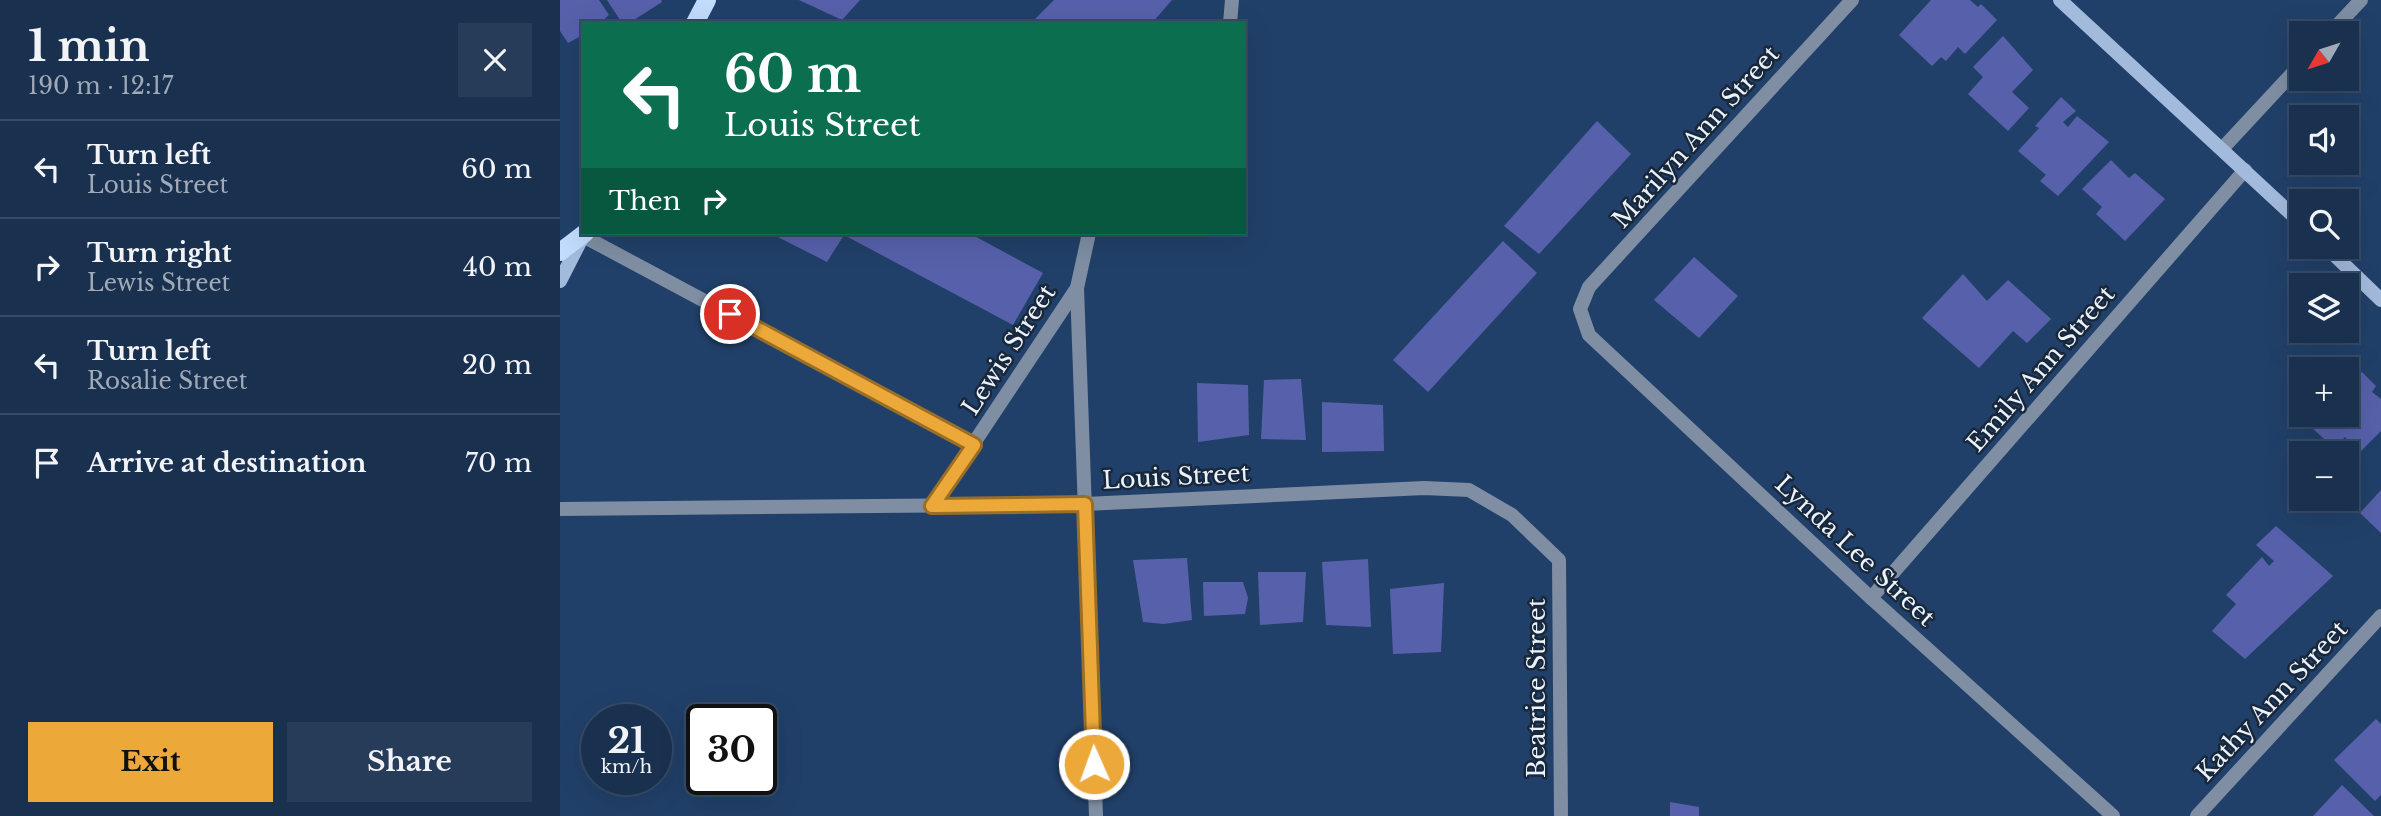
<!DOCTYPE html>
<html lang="en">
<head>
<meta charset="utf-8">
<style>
	body { margin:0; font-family:"Libre Baskerville",serif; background:#263c59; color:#f1f3f6; height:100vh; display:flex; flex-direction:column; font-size:26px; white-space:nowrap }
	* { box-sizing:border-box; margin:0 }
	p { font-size:23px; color:#9fa9b7 }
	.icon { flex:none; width:38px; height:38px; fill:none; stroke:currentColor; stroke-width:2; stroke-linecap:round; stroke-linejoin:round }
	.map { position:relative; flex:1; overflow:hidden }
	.drawer { display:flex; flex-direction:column; background:#19304f; width:560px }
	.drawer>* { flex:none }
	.hud { position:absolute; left:21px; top:21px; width:665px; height:214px; border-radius:0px; box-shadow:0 7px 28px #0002,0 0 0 2px #374b66; background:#0b6e4f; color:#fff; overflow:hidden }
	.needle { width:46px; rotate:231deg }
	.buttons { position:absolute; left:1729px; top:21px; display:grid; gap:14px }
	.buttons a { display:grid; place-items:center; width:70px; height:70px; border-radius:0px; background:#19304f; box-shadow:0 7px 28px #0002,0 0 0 2px #374b66; font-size:35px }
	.speed { position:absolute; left:21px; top:704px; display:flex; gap:14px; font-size:35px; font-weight:700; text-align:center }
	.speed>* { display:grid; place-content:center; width:91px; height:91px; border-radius:50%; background:#19304f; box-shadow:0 7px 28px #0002,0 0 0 2px #374b66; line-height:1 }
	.speed small { font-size:18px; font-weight:400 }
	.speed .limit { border:4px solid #111; border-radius:10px; background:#fff; color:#111 }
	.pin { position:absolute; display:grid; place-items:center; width:60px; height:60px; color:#fff; margin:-30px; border:4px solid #fff; border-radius:50%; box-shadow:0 2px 7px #0007 }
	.me { position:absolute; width:77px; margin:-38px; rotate:358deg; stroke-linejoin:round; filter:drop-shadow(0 0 5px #0008) }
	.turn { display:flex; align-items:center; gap:24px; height:147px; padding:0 28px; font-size:32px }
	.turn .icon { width:91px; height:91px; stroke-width:2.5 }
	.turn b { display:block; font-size:49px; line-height:60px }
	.then { display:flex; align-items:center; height:66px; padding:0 28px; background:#0003; gap:14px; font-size:26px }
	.round { display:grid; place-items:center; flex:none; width:74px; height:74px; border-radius:0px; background:#263c59 }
	.headline { display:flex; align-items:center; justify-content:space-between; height:119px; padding:0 28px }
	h1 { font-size:42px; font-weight:800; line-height:52px }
	.action { display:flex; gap:14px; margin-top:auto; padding:14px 28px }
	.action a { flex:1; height:80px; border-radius:0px; background:#eca93a; color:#111; font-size:28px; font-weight:800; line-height:80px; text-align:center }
	.action a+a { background:#263c59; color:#f1f3f6 }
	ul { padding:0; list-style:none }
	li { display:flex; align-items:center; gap:21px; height:98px; padding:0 28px; border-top:2px solid #374b66 }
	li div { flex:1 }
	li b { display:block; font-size:26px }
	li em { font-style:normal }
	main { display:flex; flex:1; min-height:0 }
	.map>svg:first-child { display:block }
</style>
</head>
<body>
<main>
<section class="drawer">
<div class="headline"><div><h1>1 min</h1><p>190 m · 12:17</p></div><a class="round"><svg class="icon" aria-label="close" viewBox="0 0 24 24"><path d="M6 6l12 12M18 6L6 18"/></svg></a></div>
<ul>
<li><svg class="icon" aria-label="left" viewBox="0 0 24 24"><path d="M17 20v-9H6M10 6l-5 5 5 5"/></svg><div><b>Turn left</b><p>Louis Street</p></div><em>60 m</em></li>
<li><svg class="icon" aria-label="right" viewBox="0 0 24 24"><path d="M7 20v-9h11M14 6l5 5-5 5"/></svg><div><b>Turn right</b><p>Lewis Street</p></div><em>40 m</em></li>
<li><svg class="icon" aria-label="left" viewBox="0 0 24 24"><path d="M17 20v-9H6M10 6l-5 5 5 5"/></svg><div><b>Turn left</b><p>Rosalie Street</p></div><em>20 m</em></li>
<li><svg class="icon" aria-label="arrive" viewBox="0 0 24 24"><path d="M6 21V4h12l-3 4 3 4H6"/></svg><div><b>Arrive at destination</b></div><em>70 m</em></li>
</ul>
<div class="action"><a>Exit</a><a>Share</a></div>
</section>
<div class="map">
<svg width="1821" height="816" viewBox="0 0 1821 816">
	<rect width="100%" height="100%" fill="#214069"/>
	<!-- building -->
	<g fill="#5761ab">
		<polygon points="0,0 39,0 49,15 40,23 23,23 23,35 8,43 0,31"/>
		<polygon points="47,0 101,0 102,2 69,23 62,23"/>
		<polygon points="239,0 300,0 282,20"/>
		<polygon points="494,0 612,0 592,23 471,23"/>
		<polygon points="1371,0 1410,0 1418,7 1421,4 1437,20 1405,54 1398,47 1386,61 1381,57 1372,66 1339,35"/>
		<polygon points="1443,36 1473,70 1452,92 1469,108 1448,131 1408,94 1423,77 1413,67"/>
		<polygon points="1501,97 1516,111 1503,122 1508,127 1517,116 1549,142 1498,196 1480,181 1486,175 1458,151 1479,128 1475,126"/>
		<polygon points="1037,121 1071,154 979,254 944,226"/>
		<polygon points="1551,160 1569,178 1575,173 1605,199 1565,241 1536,214 1542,207 1522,189"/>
		<polygon points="210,233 409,233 483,273 453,325 284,235 267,262"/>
		<polygon points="943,241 977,273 868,392 833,360"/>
		<polygon points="1134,257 1178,296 1139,338 1094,300"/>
		<polygon points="1403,274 1427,301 1448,280 1491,319 1467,343 1453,331 1419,368 1362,318"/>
		<polygon points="1802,372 1816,386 1812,392 1821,399 1821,431 1800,452 1785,437 1774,448 1750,426 1760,415 1787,415 1787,387"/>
		<polygon points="741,379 746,440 701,439 704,380"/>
		<polygon points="637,383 688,385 689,435 638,442"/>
		<polygon points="762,402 823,405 824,451 762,452"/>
		<polygon points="1821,490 1821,533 1800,513"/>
		<polygon points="1716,526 1773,576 1685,659 1652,631 1676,604 1666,595 1702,557 1709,566 1714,561 1696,545"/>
		<polygon points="627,558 632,620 604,624 583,622 573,560"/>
		<polygon points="808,559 811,627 766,625 762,562"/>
		<polygon points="698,572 746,572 743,622 700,625"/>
		<polygon points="643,582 683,582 688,598 685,614 644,616"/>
		<polygon points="884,583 881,652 833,654 830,589"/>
		<polygon points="1816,719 1821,724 1821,795 1815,801 1774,760"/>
		<polygon points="1782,785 1814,816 1753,816"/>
		<polygon points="1110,802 1139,807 1139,816 1110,816"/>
	</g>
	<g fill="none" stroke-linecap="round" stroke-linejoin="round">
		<!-- street -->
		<g stroke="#7f8ea3" stroke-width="14">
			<polyline points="1292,0 1029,287 1020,309 1029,335 1311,598 1553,816"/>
			<polyline points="670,23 672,0"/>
			<polyline points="1770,33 1801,0"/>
			<polyline points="1662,149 1741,64"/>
			<polyline points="23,236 414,445"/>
			<polyline points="517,288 536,816"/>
			<polyline points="372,506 517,288 529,233"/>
			<polyline points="0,509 525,504 864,488 909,490 952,515 999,560 1001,816"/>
			<polyline points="1311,598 1685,170"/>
			<polyline points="1637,816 1821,616"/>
		</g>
		<!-- secondary -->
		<g stroke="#a2badc" stroke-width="14">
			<polyline points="1500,0 1741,223"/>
			<polyline points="1766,247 1821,300"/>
			<polyline points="0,281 23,236"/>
		</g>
		<!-- primary -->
		<g stroke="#c2dcfe" stroke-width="18">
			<polyline points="135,23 147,0"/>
			<polyline points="0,252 25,233"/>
		</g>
	</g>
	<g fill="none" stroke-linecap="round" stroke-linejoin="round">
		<!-- route casing -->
		<g stroke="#996e26" stroke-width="18">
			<polyline id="route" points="170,314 414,445 372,506 525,504 534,764"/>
		</g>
		<!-- route -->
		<use href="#route" stroke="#eca93a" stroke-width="12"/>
	</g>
	<g text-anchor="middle" stroke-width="5" stroke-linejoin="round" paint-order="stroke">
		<!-- street labels -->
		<g font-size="24" fill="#eaf2fc" stroke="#19273a">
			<text transform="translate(1136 137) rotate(-48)" y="8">Marilyn Ann Street</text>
			<text transform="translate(449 350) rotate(-57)" y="8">Lewis Street</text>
			<text transform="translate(1481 369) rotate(-49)" y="8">Emily Ann Street</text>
			<text transform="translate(616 477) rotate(-3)" y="8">Louis Street</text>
			<text transform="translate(1295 551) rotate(43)" y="8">Lynda Lee Street</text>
			<text transform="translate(977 688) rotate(-90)" y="8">Beatrice Street</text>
			<text transform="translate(1712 701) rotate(-47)" y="8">Kathy Ann Street</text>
		</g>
	</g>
</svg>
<div class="buttons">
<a><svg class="needle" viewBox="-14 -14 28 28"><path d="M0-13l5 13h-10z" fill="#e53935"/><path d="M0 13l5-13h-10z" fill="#9fa9b7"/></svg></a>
<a><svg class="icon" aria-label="sound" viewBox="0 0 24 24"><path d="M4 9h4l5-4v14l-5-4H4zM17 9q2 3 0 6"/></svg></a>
<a><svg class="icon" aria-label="search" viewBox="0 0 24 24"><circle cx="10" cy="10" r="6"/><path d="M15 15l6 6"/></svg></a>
<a><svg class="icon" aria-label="layers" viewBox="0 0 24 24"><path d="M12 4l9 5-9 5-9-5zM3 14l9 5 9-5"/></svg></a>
<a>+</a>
<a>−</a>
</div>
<div class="speed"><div>21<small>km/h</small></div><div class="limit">30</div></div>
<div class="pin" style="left:170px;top:314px;background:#d93025"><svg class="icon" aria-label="arrive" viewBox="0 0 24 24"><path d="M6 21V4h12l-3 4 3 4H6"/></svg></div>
<svg class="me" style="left:534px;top:764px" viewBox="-20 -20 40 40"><circle r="17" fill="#eca93a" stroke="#fff" stroke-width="3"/><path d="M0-11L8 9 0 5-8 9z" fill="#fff"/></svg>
<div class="hud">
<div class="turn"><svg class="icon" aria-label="left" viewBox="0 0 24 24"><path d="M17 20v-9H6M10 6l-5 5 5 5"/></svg><div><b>60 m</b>Louis Street</div></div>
<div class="then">Then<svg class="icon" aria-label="right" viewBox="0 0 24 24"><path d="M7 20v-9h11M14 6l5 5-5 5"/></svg></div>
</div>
</div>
</main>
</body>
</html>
